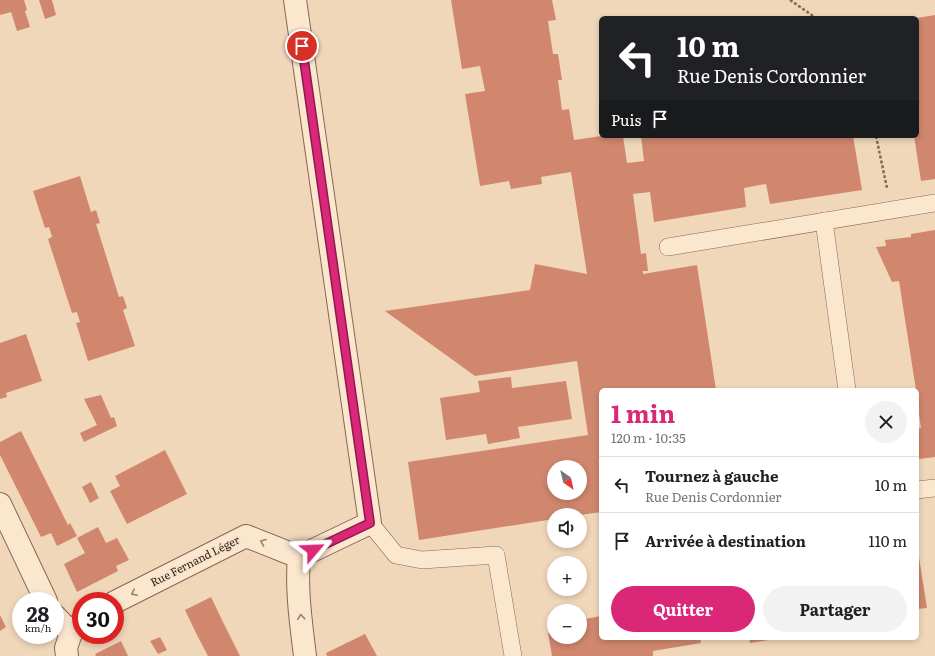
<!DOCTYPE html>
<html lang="fr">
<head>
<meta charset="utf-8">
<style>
	body { margin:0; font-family:Literata,serif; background:#f2f2f2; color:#202124; height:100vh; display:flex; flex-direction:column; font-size:15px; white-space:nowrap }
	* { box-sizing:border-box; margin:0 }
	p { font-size:13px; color:#757577 }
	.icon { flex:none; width:22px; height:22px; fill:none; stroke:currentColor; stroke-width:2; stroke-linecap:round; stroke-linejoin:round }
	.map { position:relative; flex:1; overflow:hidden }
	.drawer { position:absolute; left:599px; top:388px; width:320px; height:252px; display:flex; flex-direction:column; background:#fff; border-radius:6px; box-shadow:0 2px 6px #0003 }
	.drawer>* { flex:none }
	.banner { position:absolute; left:599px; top:16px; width:320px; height:122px; border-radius:6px; box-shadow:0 2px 6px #0003; background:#202124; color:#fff; overflow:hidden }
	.needle { width:26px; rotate:146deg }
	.buttons { position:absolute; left:547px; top:460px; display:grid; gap:8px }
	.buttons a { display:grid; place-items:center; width:40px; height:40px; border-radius:50%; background:#fff; box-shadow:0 2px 6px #0003; font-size:20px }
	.speed { position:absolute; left:12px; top:592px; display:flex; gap:8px; font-size:20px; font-weight:700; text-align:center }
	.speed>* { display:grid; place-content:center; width:52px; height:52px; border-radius:50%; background:#fff; box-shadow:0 2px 6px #0003; line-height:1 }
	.speed small { font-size:10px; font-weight:400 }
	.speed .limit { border:6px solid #d22; background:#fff; color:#111 }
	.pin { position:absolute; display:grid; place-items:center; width:34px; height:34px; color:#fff; margin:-17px; border:2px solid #fff; border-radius:50%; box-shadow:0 1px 4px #0007 }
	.me { position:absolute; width:44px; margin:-22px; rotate:64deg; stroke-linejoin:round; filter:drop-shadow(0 0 3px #0008) }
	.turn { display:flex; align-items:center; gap:14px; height:84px; padding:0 12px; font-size:18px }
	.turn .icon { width:52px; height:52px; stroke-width:2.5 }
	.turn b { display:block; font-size:28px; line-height:34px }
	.then { display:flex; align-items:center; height:38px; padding:0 12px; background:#0003; gap:8px; font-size:15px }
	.round { display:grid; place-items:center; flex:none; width:42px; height:42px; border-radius:21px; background:#f2f2f2 }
	.overview { display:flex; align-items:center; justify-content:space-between; height:68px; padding:0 12px }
	h1 { font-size:24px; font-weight:700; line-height:30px; color:#db2777 }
	.button { display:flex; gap:8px; margin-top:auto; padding:8px 12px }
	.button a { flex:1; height:46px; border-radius:24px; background:#db2777; color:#fff; font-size:16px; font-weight:700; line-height:46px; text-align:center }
	.button a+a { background:#f2f2f2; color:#202124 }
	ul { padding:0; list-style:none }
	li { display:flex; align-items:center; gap:12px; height:56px; padding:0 12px; border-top:1px solid #e0e0e0 }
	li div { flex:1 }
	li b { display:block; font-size:15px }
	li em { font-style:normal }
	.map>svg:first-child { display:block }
</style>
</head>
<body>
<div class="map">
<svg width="935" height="656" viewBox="0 0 935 656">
	<rect width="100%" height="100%" fill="#f0d7ba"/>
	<!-- building -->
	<g fill="#d0876e" fill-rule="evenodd">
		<polygon points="0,0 24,0 27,10 25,11 30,27 17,31 11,12 0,15"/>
		<polygon points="39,0 52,0 56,15 45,19"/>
		<path d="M451,0H552L556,20L548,21L553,54H558L562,80H558L562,110L569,109L574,140L601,136H623L627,163L644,161L641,136H853L862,190L770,204L766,184L744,188L746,207L654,222L650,192L633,194L641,254L646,253L648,271H643V274L697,265L716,390H601V512L580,515H554V519L419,540L408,462L588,435L577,361L475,376L385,311L530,290L535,264L587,274L571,172L541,177L542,184L511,189L509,181L480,186L465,94L485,91L480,66L462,69ZM554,467H580V493H554Z"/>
		<polygon points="935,15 935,179 921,181 914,136 917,136 917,18"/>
		<polygon points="80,176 91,212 96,210 100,223 96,224 119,297 123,296 127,308 123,310 135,346 88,361 76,323 80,322 77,312 72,313 48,239 52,237 49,227 45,228 33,191"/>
		<polygon points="935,230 935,457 919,459 917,451 917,429 921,428 917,400 917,390 916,390 899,281 892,282 876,247 886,246 885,240 911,237 911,234"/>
		<polygon points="26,334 42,381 6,393 7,397 0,399 0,343"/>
		<polygon points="511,377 512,388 566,381 572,419 518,427 520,438 488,444 486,434 446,440 440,398 480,392 478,381"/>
		<polygon points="101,395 111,418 114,417 117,426 84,442 80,433 97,425 84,399"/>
		<polygon points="21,431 68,525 70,523 77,536 57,546 51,533 41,537 0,455 0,442"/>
		<polygon points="165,450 187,494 127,524 110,491 120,486 115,476"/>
		<polygon points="91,482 99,498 90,503 82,487"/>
		<polygon points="98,527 106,543 117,538 129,560 116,566 118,571 77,592 64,564 85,553 77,538"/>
		<polygon points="917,551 918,551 927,608 917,609"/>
		<polygon points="211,597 223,622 240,656 208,656 197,635 185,610"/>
		<polygon points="0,615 6,627 0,631"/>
		<polygon points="601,616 601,638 700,638 701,643 653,651 653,656 552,656 548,633 554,632 554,637 580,637 580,620"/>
		<polygon points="365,634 377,656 327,656 326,653"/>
		<polygon points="160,637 167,650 158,654 150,641"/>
		<polygon points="749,638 774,638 775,639 750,643"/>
		<polygon points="121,641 128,656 96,656 95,654"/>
	</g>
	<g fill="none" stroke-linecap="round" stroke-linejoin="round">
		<!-- lane casing -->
		<g stroke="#876754" stroke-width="18">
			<g id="lane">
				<polyline points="824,221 847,390"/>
				<polyline points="668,247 935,203"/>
				<polyline points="917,490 935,488"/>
				<polyline points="370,523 396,555 422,560 496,555 513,656"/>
			</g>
		</g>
		<!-- street casing -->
		<g stroke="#876754" stroke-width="24">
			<g id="street">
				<polyline points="295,0 370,523 299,557"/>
				<polyline points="0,504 46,601"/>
				<path d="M299,557C296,589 301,623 305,656"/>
				<polyline points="115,602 246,536 299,557"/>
				<polyline points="55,616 71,633"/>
				<polyline points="67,656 66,648 71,633 81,623"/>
			</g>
		</g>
		<!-- path -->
		<g stroke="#876754" stroke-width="2.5" stroke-dasharray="3 2" stroke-linecap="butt">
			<polyline points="790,0 816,18"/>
			<polyline points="876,136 887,188"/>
		</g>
		<!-- lane -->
		<use href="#lane" stroke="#fbe6ce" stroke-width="17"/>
		<!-- street -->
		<use href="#street" stroke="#fbe6ce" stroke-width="22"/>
	</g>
	<!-- one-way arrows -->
	<defs><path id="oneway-chevron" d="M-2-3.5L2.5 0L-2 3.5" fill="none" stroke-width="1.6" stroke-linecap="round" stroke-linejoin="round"/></defs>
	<g stroke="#988474">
		<use href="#oneway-chevron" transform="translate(263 542) rotate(-159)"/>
		<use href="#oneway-chevron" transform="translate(134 593) rotate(153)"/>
		<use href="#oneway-chevron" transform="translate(301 617) rotate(-96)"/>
	</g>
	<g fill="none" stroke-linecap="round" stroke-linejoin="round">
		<!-- route casing -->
		<g stroke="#8e194d" stroke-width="10">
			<polyline id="route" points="302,46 370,523 313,550"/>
		</g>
		<!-- route -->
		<use href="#route" stroke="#db2777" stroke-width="7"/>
	</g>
	<g text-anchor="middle" stroke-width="4" stroke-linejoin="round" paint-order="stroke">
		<!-- street labels -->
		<g font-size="11" fill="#35231a" stroke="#f7e3ca">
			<text transform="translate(195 561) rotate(-27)" y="4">Rue Fernand Léger</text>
		</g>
	</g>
</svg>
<div class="buttons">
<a><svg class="needle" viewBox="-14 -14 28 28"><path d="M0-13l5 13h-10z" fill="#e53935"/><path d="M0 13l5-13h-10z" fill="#757577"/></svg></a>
<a><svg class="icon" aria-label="sound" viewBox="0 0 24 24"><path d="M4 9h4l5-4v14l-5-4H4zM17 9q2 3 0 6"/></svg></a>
<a>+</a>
<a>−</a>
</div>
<div class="speed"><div>28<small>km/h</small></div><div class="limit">30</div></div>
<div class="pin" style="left:302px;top:46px;background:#d93025"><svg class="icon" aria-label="arrive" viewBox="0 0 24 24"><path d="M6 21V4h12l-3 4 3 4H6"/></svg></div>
<svg class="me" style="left:313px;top:550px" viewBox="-20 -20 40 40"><path d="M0-17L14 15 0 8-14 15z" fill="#db2777" stroke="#fff" stroke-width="4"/></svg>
<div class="banner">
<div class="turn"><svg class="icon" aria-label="left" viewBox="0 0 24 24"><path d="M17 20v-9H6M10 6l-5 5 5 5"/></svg><div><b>10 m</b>Rue Denis Cordonnier</div></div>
<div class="then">Puis<svg class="icon" aria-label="arrive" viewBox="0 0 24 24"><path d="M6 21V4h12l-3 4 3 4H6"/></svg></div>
</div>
<section class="drawer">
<div class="overview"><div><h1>1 min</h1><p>120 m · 10:35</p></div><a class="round"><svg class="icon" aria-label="close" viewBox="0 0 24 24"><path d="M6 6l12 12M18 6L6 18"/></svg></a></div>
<ul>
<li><svg class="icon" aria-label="left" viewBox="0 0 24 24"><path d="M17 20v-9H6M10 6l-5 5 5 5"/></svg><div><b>Tournez à gauche</b><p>Rue Denis Cordonnier</p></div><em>10 m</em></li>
<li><svg class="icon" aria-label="arrive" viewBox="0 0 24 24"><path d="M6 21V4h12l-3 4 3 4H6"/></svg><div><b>Arrivée à destination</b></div><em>110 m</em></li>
</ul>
<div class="button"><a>Quitter</a><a>Partager</a></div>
</section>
</div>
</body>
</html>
